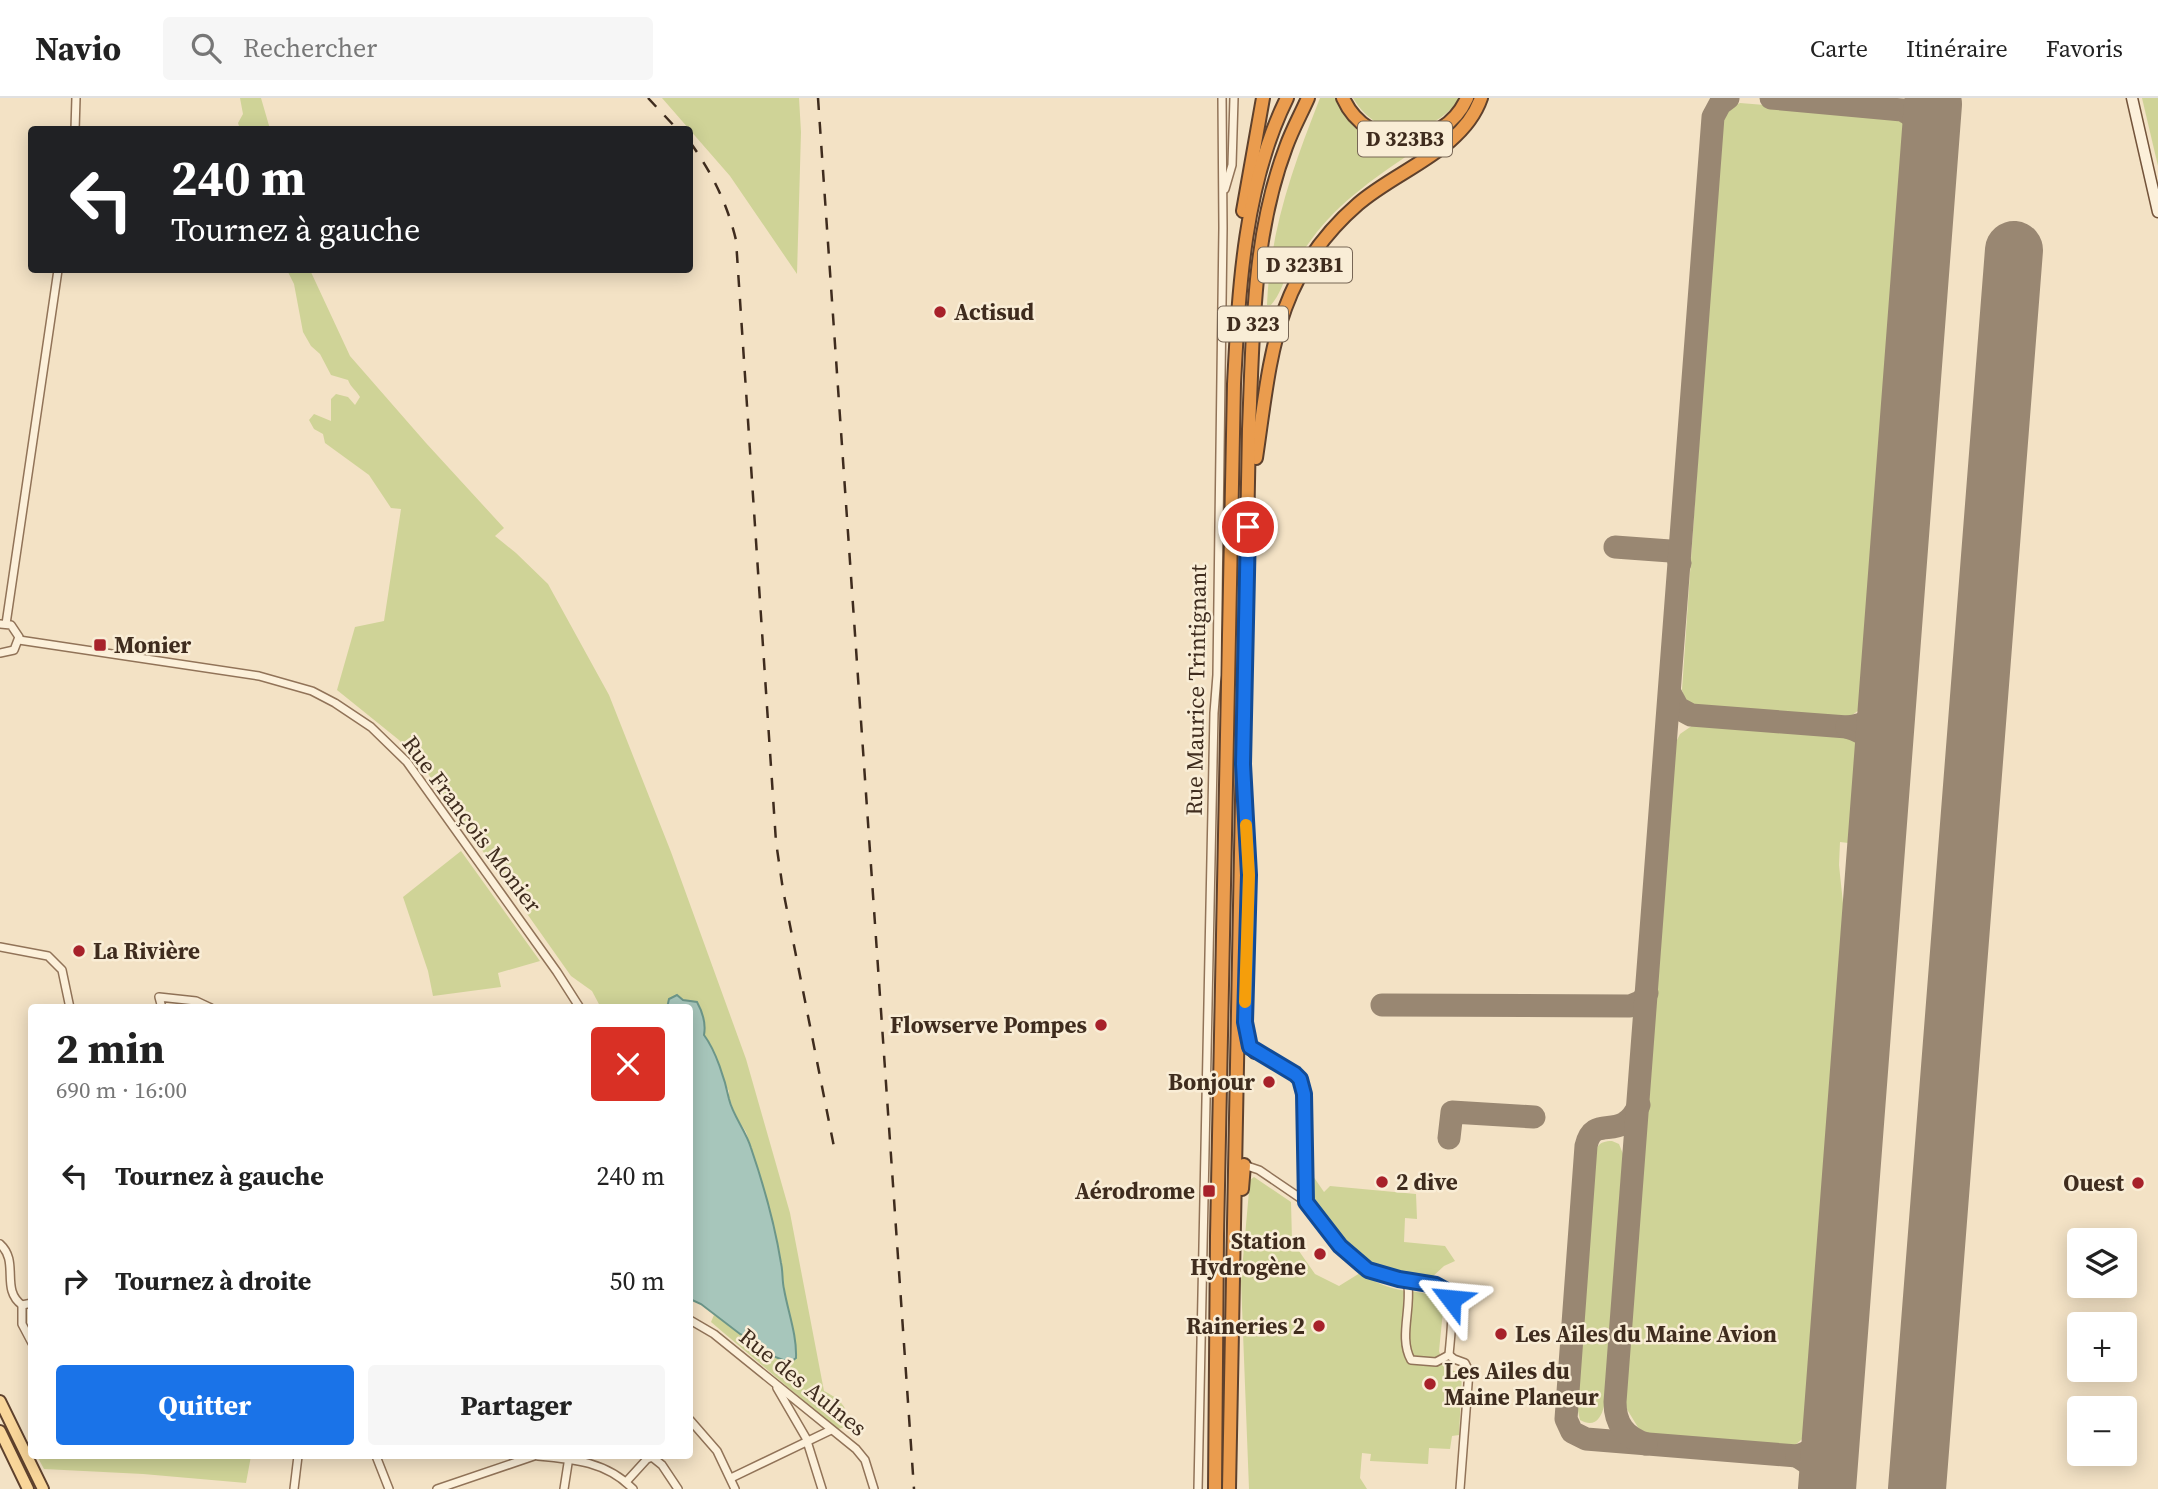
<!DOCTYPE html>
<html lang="fr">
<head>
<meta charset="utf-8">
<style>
	body { margin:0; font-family:"Source Serif 4",serif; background:#f6f6f6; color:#222; height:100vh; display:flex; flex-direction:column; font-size:26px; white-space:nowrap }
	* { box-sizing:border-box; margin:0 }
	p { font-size:23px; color:#767676 }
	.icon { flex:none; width:38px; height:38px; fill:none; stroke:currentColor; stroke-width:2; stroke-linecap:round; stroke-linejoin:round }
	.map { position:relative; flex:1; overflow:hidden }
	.panel { position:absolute; left:28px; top:906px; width:665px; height:455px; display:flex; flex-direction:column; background:#fff; border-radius:7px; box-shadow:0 4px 18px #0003 }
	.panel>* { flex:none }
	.guide { position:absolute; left:28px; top:28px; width:665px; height:147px; border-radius:7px; box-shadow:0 4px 18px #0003; background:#202124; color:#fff; overflow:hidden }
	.controls { position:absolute; left:2067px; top:1130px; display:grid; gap:14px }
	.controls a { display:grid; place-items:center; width:70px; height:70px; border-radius:7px; background:#fff; box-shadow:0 4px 18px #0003; font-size:35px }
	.pin { position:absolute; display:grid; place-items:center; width:60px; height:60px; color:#fff; margin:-30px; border:4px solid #fff; border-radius:50%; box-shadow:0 2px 7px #0007 }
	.me { position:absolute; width:77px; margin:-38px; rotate:299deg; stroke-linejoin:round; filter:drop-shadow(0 0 5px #0008) }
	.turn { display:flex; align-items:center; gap:24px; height:147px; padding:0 28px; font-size:32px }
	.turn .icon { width:91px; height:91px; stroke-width:2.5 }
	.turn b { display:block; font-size:49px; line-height:60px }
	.round { display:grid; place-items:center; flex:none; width:74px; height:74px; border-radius:7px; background:#f6f6f6 }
	.summary { display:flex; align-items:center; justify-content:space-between; height:119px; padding:0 28px }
	h1 { font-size:42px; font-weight:700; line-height:52px }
	.primary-button { display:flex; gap:14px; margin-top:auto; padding:14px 28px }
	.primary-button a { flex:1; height:80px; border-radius:7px; background:#1a73e8; color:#fff; font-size:28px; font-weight:700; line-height:80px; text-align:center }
	.primary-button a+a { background:#f6f6f6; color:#222 }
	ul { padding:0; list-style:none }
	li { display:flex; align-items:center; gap:21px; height:105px; padding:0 28px }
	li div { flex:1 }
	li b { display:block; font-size:26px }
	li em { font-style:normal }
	header { display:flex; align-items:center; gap:42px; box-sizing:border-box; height:98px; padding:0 35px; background:#fff; border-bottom:2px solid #e0e0e0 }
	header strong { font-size:33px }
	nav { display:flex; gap:38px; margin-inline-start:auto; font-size:24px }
	.search { width:490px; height:63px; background:#f6f6f6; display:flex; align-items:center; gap:18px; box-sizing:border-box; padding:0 24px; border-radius:7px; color:#767676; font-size:26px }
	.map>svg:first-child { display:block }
</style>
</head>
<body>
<header>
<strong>Navio</strong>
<div class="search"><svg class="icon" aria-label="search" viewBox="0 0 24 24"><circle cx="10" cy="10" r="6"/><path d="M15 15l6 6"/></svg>Rechercher</div>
<nav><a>Carte</a><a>Itinéraire</a><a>Favoris</a></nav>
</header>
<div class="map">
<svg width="2158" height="1391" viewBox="0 0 2158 1391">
	<rect width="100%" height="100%" fill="#f3e2c5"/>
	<!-- green -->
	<g fill="#cfd397">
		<polygon points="240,0 261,0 270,31 240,31 238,25 243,16"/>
		<polygon points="662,0 799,0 801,34 797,176 730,78"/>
		<path d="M1320,0H1338C1359,31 1379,53 1419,50C1380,76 1339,103 1311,142C1304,152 1295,162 1289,173C1283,184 1280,197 1271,207H1267C1270,132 1293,69 1320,0Z"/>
		<path d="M1353,0H1460C1430,41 1380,45 1353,0Z"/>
		<polygon points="2142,0 2158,0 2158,68"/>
		<path d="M1740,5L1898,18L1907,27L1910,36L1868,600L1863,609L1847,621L1700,611L1685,601L1682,592L1720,38C1722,22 1724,12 1740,5Z"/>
		<path d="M287,172H310L350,258L426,345L504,430L495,438L516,455L548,486L609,597L671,754L746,961L790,1115L824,1293C838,1300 853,1311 845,1329L838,1331L824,1320L711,1224L714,1217L740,1236L756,1244L764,1253L782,1262L796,1247L784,1192L782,1166L755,1061L746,1034L737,1020L729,1000V993L723,984L710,945L704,937L701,911L697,904L684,902L667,905V910H601L592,893L571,878L429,677L399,642L337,592L355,529L384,523L401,411L391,410L369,377L325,345L323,336L314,331L309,322L314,316L331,323V301L336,296L348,299L355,307L360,299C357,293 351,290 348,282L331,277L320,256L311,248L303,234L294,186Z"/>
		<path d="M1696,625L1839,636C1847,638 1853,641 1858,647C1870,666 1859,723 1857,746L1840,744L1839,767L1844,815L1851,824L1812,1333L1795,1347L1651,1336L1639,1331L1625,1308L1673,650L1680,636Z"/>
		<polygon points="461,753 540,863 498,875 501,889 433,898 428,873 403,799"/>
		<path d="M1612,1043L1619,1046L1623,1056L1604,1308C1601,1321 1594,1330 1580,1322L1576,1304L1594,1061C1596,1049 1598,1043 1612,1043Z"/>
		<polygon points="1313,1078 1324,1094 1330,1088 1416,1096 1417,1121 1405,1120 1404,1144 1445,1148 1455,1163 1444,1168 1431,1180 1399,1175 1374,1166 1347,1144 1314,1101"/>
		<path d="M1254,1079L1291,1104L1292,1143L1315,1176L1339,1188L1360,1175C1371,1182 1383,1188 1396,1191C1413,1195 1423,1192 1439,1201L1443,1213L1439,1253L1444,1269L1462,1276L1459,1337L1452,1338L1450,1351L1429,1350L1428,1366L1370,1363L1371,1356L1362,1355L1360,1380L1367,1391H1249L1241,1183L1250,1082Z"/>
		<polygon points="37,1358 251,1358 246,1385 143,1376 44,1371"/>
	</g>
	<!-- water -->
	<path fill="#a7c6bb" stroke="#6c9689" stroke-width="2" d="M677,897L683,902L697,904C702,913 706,926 704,937C716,953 725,982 729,1001C733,1018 746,1033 751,1050C763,1085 775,1128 781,1165C783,1173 782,1183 784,1191C788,1214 797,1237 796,1260L792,1263L783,1262L770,1257L756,1244L740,1236L701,1206L690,1201V910H667L669,901Z"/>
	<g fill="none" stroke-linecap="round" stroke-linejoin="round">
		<!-- taxiway -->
		<g stroke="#998772" stroke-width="23">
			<path d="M1771,0L1902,12C1921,21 1927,34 1929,54"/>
			<polyline points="1615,449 1670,453 1676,456 1680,465"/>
			<path d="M1670,595L1678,610L1691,617L1847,629C1867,628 1879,617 1887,599"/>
			<path d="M1847,629C1870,635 1879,649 1881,672"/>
			<polyline points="1382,907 1630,908 1642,903 1647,895"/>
			<path d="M1639,1007C1621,1047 1594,1013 1586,1048L1566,1321L1572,1334L1586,1341L1797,1358C1817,1352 1827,1341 1833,1322"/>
			<polyline points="1449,1040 1452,1014 1534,1019"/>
			<path d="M1646,1346C1625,1339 1615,1326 1615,1304L1713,19L1720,6L1728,0"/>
			<polyline points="1797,1358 1817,1371 1825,1391"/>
		</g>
		<!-- runway -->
		<g stroke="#998772" stroke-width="58">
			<polyline points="1827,1391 1933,6"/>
			<polyline points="1917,1391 2014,152"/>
		</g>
		<!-- street casing -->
		<g stroke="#917358" stroke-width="10">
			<g id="street">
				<polyline points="75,32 76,0"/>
				<polyline points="1225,91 1232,67 1234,0"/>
				<polyline points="0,526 11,527 19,539 14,552 0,555"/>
				<polyline points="6,526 58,172"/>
				<polyline points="19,542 259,578 312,593 335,605 371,629 407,664 557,874 580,910"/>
				<polyline points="0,849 48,858 62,872 70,910"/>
				<polyline points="162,910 159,899 196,903 211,910"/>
				<path d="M1255,954L1295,976L1303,988C1307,1015 1297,1087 1308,1106C1319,1127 1348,1162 1370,1172C1389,1181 1440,1180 1449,1198C1455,1208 1450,1243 1449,1257"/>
				<polyline points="1244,1067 1259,1072 1306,1104"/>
				<path d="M0,1146C20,1164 0,1191 22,1207L32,1205"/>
				<path d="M1400,1182L1408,1188C1411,1212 1399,1241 1411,1262L1436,1264L1449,1257"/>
				<polyline points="22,1207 22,1226 32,1245"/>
				<polyline points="690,1222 714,1236 856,1351 865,1362 874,1391"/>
				<polyline points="1449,1257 1454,1261 1465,1265 1469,1273 1460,1391"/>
				<polyline points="777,1290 806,1340 822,1391"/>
				<polyline points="690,1322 717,1353 735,1391"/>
				<polyline points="376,1358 389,1391"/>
				<path d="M538,1358C574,1361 607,1364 633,1391"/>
				<polyline points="731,1380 831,1332"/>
				<polyline points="626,1384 647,1361 652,1359 662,1367 678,1391"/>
				<polyline points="294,1391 298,1358"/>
				<polyline points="437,1391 534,1358"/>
				<polyline points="564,1391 569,1359"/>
				<polyline points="1198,1391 1214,615 1217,577 1223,130 1222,0"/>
			</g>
		</g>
		<!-- secondary casing -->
		<g stroke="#73543b" stroke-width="13">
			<polyline id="secondary" points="2132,0 2158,114"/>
		</g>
		<!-- primary casing -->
		<g stroke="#5e412d" stroke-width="14">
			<g id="primary">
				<polyline points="0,1303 43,1391"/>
				<polyline points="0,1333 28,1391"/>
			</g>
		</g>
		<!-- highway casing -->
		<g stroke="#5e412d" stroke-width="16">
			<g id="highway">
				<path d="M1343,0C1367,54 1443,54 1467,0"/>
				<polyline points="1243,113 1263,0"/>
				<path d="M1256,360C1271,258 1274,179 1358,106C1397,72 1463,52 1481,0"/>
				<polyline points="1245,923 1248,945 1255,954"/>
				<polyline points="1242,1091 1244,1067"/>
				<path d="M1215,1391L1217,1138L1234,286C1239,190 1244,87 1287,0"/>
				<path d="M1229,1391L1249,331C1253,237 1252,139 1286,49C1292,32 1301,16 1308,0"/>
			</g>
		</g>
		<!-- street -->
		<use href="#street" stroke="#fcf0da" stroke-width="7"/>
		<!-- secondary -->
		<use href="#secondary" stroke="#fcf0da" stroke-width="10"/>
		<!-- primary -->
		<use href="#primary" stroke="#f9d69a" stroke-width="10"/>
		<!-- highway -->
		<use href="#highway" stroke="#ea9c4e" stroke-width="12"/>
		<!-- rail -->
		<g stroke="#3f2c1e" stroke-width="2.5" stroke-dasharray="12 12" stroke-linecap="butt">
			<polyline points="648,0 678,32"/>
			<polyline points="818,0 914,1391"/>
			<path d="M690,44C712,75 727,105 736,142L776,744L783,792L835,1054"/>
		</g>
	</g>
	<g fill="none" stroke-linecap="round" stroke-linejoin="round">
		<!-- route casing -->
		<g stroke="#114b97" stroke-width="18">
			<polyline id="route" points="1248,429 1243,666 1249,777 1245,924 1250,949 1295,976 1300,981 1304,996 1306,1104 1340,1148 1368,1172 1399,1181 1436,1187 1445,1192 1451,1201"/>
		</g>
		<!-- route -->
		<use href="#route" stroke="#1a73e8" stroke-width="12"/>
		<!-- slow -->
		<polyline stroke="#f59e0b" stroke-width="12" points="1245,904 1249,777 1246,727"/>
	</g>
	<!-- markers -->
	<g fill="#a7212a" stroke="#f9edd6" stroke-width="2.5">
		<circle cx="940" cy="214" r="7"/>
		<rect x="93" y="540" width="14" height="14" rx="3.5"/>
		<circle cx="79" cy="853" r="7"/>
		<circle cx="1101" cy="927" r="7"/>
		<circle cx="1269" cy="984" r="7"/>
		<circle cx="1382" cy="1084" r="7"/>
		<circle cx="2138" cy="1085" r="7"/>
		<rect x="1202" y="1086" width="14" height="14" rx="3.5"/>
		<circle cx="1320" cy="1156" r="7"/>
		<circle cx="1319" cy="1228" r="7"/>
		<circle cx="1501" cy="1236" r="7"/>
		<circle cx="1430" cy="1286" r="7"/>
	</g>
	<g text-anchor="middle" stroke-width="5" stroke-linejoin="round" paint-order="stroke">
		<!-- shield labels -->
		<g fill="#f9edd6" stroke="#765" stroke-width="2">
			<rect x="1358" y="23.5" width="94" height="35" rx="5"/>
			<rect x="1258" y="149.5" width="94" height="35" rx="5"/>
			<rect x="1218" y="208.5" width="70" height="35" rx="5"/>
		</g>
		<g font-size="21" font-weight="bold" fill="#3f2c1e">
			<text x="1405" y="48">D 323B3</text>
			<text x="1305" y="174">D 323B1</text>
			<text x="1253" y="233">D 323</text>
		</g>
		<!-- poi labels -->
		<g font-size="23" font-weight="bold" fill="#3f2c1e" stroke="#f9edd6" text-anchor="start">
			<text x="954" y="222">Actisud</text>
			<text x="114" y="555">Monier</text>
			<text x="93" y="861">La Rivière</text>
			<text x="1087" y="935" text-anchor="end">Flowserve Pompes</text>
			<text x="1255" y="992" text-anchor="end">Bonjour</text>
			<text x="1396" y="1092">2 dive</text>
			<text x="2124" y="1093" text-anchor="end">Ouest</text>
			<text x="1195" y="1101" text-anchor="end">Aérodrome</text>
			<text x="1306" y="1151" text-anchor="end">Station<tspan x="1306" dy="26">Hydrogène</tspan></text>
			<text x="1305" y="1236" text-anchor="end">Raineries 2</text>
			<text x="1515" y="1244">Les Ailes du Maine Avion</text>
			<text x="1444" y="1281">Les Ailes du<tspan x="1444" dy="26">Maine Planeur</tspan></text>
		</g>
		<!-- street labels -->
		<g font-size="23" fill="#3f2c1e" stroke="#f9edd6">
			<text transform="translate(1196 592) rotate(-89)" y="8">Rue Maurice Trintignant</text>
			<text transform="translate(472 726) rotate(53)" y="8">Rue François Monier</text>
			<text transform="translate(803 1284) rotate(39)" y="8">Rue des Aulnes</text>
		</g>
	</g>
</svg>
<div class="controls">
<a><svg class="icon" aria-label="layers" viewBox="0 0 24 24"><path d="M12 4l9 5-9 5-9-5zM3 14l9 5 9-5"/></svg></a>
<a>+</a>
<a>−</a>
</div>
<div class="pin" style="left:1248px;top:429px;background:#d93025"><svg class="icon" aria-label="arrive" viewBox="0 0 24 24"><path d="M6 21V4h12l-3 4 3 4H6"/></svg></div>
<svg class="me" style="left:1451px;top:1201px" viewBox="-20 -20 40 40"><path d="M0-17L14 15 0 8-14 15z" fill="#1a73e8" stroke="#fff" stroke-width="4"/></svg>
<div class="guide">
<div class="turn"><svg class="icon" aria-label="left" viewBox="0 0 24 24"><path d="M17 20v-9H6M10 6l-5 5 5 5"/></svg><div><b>240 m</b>Tournez à gauche</div></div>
</div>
<section class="panel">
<div class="summary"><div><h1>2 min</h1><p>690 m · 16:00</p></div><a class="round" style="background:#d93025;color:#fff"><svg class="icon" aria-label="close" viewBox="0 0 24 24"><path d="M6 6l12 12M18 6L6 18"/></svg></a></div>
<ul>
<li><svg class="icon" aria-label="left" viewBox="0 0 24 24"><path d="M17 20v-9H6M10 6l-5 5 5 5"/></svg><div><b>Tournez à gauche</b></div><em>240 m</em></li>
<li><svg class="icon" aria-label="right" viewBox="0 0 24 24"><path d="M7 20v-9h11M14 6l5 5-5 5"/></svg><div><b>Tournez à droite</b></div><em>50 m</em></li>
</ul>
<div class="primary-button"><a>Quitter</a><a>Partager</a></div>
</section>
</div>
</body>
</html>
